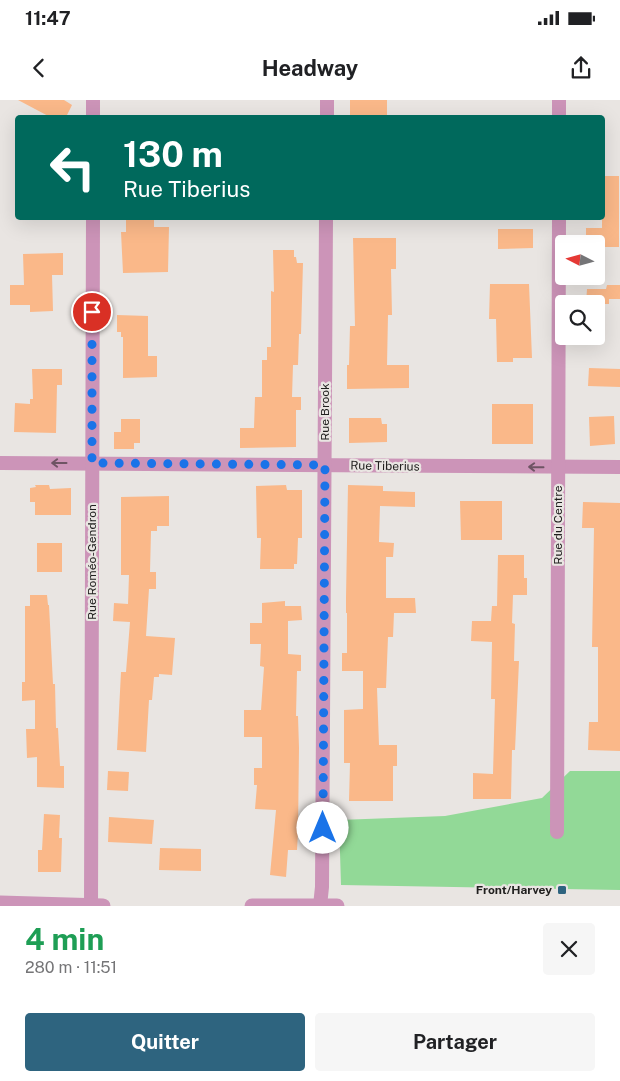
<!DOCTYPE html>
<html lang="fr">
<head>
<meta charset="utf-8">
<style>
	body { margin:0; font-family:"Public Sans",sans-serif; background:#f6f6f6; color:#202124; height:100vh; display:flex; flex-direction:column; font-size:19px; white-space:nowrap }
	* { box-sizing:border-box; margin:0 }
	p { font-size:16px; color:#757577 }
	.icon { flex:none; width:28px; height:28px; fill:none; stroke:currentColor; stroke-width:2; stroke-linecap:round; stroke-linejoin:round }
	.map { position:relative; height:806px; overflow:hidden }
	.side { display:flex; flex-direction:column; background:#fff; flex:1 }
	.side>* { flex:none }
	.banner { position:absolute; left:15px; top:15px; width:590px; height:105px; border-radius:5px; box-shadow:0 5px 20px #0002; background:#00695c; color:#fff; overflow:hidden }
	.needle { width:32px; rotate:276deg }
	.tools { position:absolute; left:555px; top:135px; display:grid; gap:10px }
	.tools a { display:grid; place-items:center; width:50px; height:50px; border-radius:5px; background:#fff; box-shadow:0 5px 20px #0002; font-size:25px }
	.pin { position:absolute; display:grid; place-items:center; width:42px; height:42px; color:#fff; margin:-21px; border:2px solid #fff; border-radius:50%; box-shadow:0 1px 5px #0007 }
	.me { position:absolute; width:55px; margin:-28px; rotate:0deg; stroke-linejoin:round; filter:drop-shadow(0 0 4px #0008) }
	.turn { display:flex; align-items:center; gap:18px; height:105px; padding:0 25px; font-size:22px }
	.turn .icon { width:65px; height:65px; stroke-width:2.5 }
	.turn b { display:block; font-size:35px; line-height:42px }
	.round { display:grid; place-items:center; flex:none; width:52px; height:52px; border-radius:5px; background:#f6f6f6 }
	.headline { display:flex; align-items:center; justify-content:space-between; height:85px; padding:0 25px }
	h1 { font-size:30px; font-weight:700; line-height:38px; color:#1e9e55 }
	.primary-button { display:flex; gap:10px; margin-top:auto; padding:10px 25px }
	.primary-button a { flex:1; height:58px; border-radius:5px; background:#2e647f; color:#fff; font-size:20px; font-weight:700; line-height:58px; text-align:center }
	.primary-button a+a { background:#f6f6f6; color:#202124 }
	.status { display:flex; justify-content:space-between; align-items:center; height:35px; padding:0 25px; background:#fff; direction:ltr }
	.status svg { height:14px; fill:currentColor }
	header { display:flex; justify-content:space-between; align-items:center; height:65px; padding:0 25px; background:#fff; font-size:22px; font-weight:700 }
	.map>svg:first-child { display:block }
</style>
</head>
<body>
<div class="status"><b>11:47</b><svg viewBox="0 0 49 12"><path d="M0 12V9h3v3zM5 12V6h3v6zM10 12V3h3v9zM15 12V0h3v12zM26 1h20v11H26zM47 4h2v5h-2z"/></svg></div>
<header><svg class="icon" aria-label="back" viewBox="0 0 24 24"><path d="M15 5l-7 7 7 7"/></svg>Headway<svg class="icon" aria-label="share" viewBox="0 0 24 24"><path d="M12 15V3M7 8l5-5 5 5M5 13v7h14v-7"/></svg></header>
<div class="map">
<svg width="620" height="806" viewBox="0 0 620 806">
	<rect width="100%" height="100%" fill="#e9e5e2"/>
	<!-- green -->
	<polygon fill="#92d997" points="570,671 620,671 620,790 341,785 339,720 445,716 542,698"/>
	<!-- building -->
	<g fill="#fab889">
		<polygon points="18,0 64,0 72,5 66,17 62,16 60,18 52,18"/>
		<rect x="350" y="0" width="37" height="18"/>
		<polygon points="602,76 619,76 619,147 599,147 599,144 586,144 586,128 602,128"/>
		<polygon points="126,118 154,118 154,127 169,127 168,172 123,173 121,132 126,132"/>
		<polygon points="498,129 533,129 533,148 498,149"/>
		<polygon points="353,138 396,138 396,169 391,169 392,215 388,215 387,265 409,265 409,288 347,289 347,265 349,265 350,226 355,226"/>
		<polygon points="273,150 294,150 294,157 296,157 297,163 303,163 301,234 299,234 298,265 293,265 292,297 301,297 301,310 296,310 296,347 240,348 240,328 254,328 255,297 262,297 262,260 267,260 267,247 271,247 271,191 274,192"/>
		<polygon points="63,153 63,175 52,175 53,211 30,212 30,205 10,205 10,185 24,185 23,154"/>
		<polygon points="490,184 529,184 532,258 513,258 513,262 497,262 496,219 489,219"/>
		<polygon points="607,185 620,185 620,199 609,199 609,204 586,204 587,189 606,189"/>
		<polygon points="117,215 148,216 148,256 157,256 157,277 123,278 123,237 121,237 121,232 117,232"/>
		<polygon points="589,268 620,269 620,287 588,286"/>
		<polygon points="32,269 62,269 62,285 57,285 56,333 14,332 15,303 30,304 30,299 33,299"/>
		<rect x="492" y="304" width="41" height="40"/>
		<polygon points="614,316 615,344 590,346 589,317"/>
		<polygon points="349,318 381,318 382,324 387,324 387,342 349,343"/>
		<polygon points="121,319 140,319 140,343 134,343 134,349 114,349 114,332 121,332"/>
		<polygon points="35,385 49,385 50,389 71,388 71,415 35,415 35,402 30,402 30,388 36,387"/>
		<polygon points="286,385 287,390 302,390 302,438 298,438 297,464 294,464 294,469 260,469 261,438 257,438 256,386"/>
		<polygon points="348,385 383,386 383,391 415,392 415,407 380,406 379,442 394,443 393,457 386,457 386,498 415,498 416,513 394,513 393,537 388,537 386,588 377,588 379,645 397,645 397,666 393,666 393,701 349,701 350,663 344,663 344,610 363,609 363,571 342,571 342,553 347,553 347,513 346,513 346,498"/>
		<polygon points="169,396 169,426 157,426 157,431 151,431 150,472 156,472 156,489 149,489 146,536 175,538 172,575 159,574 159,577 154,577 152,600 149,600 146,652 117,650 121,572 126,572 130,522 113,521 114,503 128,504 129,475 121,475 121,397"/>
		<polygon points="460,401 502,401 502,440 461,440"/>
		<polygon points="583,402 620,403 620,651 588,650 589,622 598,622 598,547 592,547 594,428 582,428"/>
		<rect x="37" y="443" width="25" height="29"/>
		<polygon points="498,455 524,455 524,478 527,478 527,495 513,495 512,523 515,524 514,561 519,561 515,650 512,650 511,699 473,699 473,673 493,674 495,599 491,599 492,542 471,541 472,521 491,521 492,506 497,506"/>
		<polygon points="30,495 47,495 48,505 49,505 53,584 55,584 56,628 58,628 60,666 64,666 64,688 37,687 37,657 27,658 26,629 35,629 35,600 22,601 22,582 25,582 25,506 30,506"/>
		<polygon points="285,501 285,506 301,506 302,520 288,521 288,554 301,555 301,571 297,571 296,616 298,616 299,648 298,732 297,750 288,750 286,777 270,775 276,710 255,709 257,685 254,685 254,668 262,668 262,637 244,637 244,610 261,610 264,567 260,566 261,544 250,544 250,523 262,523 262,503"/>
		<polygon points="108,671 129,672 128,691 107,690"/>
		<polygon points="44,714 60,715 59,738 62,738 61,772 38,772 38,750 42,750"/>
		<polygon points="109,717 154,720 152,744 108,742"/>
		<polygon points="160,748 201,749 201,771 159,770"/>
	</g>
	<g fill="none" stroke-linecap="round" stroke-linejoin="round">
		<!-- minor -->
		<g stroke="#cc94b8" stroke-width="14">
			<polyline points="93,18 93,0"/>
			<polyline points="327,18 327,0"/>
			<polyline points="559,18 559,0"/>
			<polyline points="0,363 620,367"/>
			<polyline points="557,732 559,118"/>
			<polyline points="91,806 93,118"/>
			<polyline points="320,806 322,787 326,118"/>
		</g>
		<!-- tertiary -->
		<g stroke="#cc94b8" stroke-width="15">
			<polyline points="0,803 103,806"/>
			<polyline points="252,806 337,806"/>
		</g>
	</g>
	<!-- one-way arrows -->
	<defs><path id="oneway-shaft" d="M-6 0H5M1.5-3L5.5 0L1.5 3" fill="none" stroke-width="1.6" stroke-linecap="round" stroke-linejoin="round" transform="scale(1.25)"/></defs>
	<g stroke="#6e5464">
		<use href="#oneway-shaft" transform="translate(59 363) rotate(-180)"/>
		<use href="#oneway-shaft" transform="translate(536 367) rotate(-179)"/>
	</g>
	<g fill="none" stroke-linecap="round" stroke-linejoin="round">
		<!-- route -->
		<polyline stroke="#1a73e8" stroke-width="9" stroke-dasharray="0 16.2" points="92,212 92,363 325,365 323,728"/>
	</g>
	<!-- markers -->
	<rect fill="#2e647f" stroke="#e9e5e2" stroke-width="2" x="557" y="785" width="10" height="10" rx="2.5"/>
	<g text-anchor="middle" stroke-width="4.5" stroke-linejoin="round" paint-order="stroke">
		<!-- street labels -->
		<g font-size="12" fill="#21201f" stroke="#e9e5e2">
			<text transform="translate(325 312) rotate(-90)" y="4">Rue Brook</text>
			<text transform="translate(385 366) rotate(1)" y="4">Rue Tiberius</text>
			<text transform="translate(558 425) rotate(-90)" y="4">Rue du Centre</text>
			<text transform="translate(92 462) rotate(-90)" y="4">Rue Roméo-Gendron</text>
		</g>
		<!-- poi labels -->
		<g font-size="12" font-weight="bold" fill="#21201f" stroke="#e9e5e2" text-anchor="end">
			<text x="552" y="794">Front/Harvey</text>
		</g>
	</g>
</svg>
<div class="tools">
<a><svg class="needle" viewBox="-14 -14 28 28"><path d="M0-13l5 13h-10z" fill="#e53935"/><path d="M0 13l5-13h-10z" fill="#757577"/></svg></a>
<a><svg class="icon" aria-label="search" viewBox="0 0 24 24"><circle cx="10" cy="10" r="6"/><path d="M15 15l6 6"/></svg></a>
</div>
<div class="pin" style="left:92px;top:212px;background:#d93025"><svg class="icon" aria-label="arrive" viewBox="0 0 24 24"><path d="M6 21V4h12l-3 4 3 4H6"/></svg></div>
<svg class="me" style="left:323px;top:728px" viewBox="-20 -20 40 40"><circle r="19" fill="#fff"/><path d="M0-13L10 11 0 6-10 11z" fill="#1a73e8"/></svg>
<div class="banner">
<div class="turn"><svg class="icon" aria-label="left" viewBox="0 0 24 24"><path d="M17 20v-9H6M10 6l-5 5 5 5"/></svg><div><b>130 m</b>Rue Tiberius</div></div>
</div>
</div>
<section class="side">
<div class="headline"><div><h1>4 min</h1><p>280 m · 11:51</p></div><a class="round"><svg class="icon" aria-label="close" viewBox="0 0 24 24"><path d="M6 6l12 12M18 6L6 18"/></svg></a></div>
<div class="primary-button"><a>Quitter</a><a>Partager</a></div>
</section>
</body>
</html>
